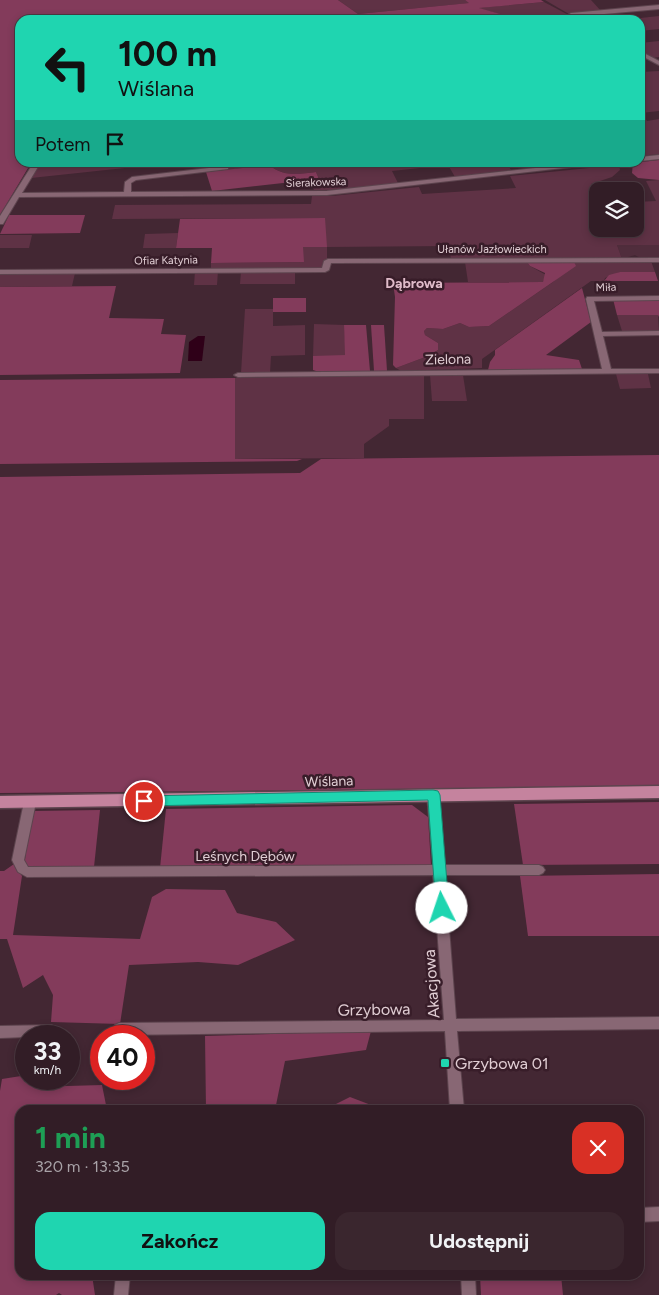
<!DOCTYPE html>
<html lang="pl">
<head>
<meta charset="utf-8">
<style>
	body { margin:0; font-family:Figtree,sans-serif; background:#3a262e; color:#f1f3f6; height:100vh; display:flex; flex-direction:column; font-size:19px; white-space:nowrap }
	* { box-sizing:border-box; margin:0 }
	p { font-size:16px; color:#a8a2a7 }
	.icon { flex:none; width:28px; height:28px; fill:none; stroke:currentColor; stroke-width:2; stroke-linecap:round; stroke-linejoin:round }
	.map { position:relative; flex:1; overflow:hidden }
	.side { position:absolute; left:15px; top:1105px; width:629px; height:175px; display:flex; flex-direction:column; background:#321d26; border-radius:15px; box-shadow:0 2px 8px #0003,0 0 0 1px #4d3b43 }
	.side>* { flex:none }
	.hud { position:absolute; left:15px; top:15px; width:630px; height:152px; border-radius:15px; box-shadow:0 2px 8px #0003,0 0 0 1px #4d3b43; background:#1fd5b0; color:#111; overflow:hidden }
	.buttons { position:absolute; left:589px; top:182px; display:grid; gap:10px }
	.buttons a { display:grid; place-items:center; width:55px; height:55px; border-radius:10px; background:#321d26; box-shadow:0 2px 8px #0003,0 0 0 1px #4d3b43; font-size:25px }
	.speed { position:absolute; left:15px; top:1025px; display:flex; gap:10px; font-size:25px; font-weight:700; text-align:center }
	.speed>* { display:grid; place-content:center; width:65px; height:65px; border-radius:50%; background:#321d26; box-shadow:0 2px 8px #0003,0 0 0 1px #4d3b43; line-height:1 }
	.speed small { font-size:12px; font-weight:400 }
	.speed .limit { border:8px solid #d22; background:#fff; color:#111 }
	.pin { position:absolute; display:grid; place-items:center; width:42px; height:42px; color:#fff; margin:-21px; border:2px solid #fff; border-radius:50%; box-shadow:0 1px 5px #0007 }
	.me { position:absolute; width:55px; margin:-28px; rotate:356deg; stroke-linejoin:round; filter:drop-shadow(0 0 4px #0008) }
	.turn { display:flex; align-items:center; gap:18px; height:105px; padding:0 20px; font-size:22px }
	.turn .icon { width:65px; height:65px; stroke-width:2.5 }
	.turn b { display:block; font-size:35px; line-height:42px }
	.then { display:flex; align-items:center; height:48px; padding:0 20px; background:#0003; gap:10px; font-size:19px }
	.round { display:grid; place-items:center; flex:none; width:52px; height:52px; border-radius:15px; background:#3a262e }
	.head { display:flex; align-items:center; justify-content:space-between; height:85px; padding:0 20px }
	h1 { font-size:30px; font-weight:700; line-height:38px; color:#1e9e55 }
	.action { display:flex; gap:10px; margin-top:auto; padding:10px 20px }
	.action a { flex:1; height:58px; border-radius:15px; background:#1fd5b0; color:#111; font-size:20px; font-weight:700; line-height:58px; text-align:center }
	.action a+a { background:#3a262e; color:#f1f3f6 }
	.map>svg:first-child { display:block }
</style>
</head>
<body>
<div class="map">
<svg width="659" height="1295" viewBox="0 0 659 1295">
	<rect width="100%" height="100%" fill="#432733"/>
	<!-- built -->
	<polygon fill="#502d3c" points="617,245 659,245 659,259 642,259 635,255 622,259"/>
	<!-- green -->
	<g fill="#5f3245">
		<polygon points="338,0 465,0 470,3 358,14"/>
		<polygon points="545,0 591,0 601,11 569,14"/>
		<polygon points="544,2 578,20 522,20 477,8"/>
		<polygon points="659,16 659,29 640,31 640,20 622,20"/>
		<polygon points="659,41 659,57 653,58 640,50 640,43"/>
		<polygon points="659,71 659,111 641,113 647,121 659,119 659,154 640,156 640,72"/>
		<path d="M263,162H506L511,170L455,177L448,165L392,171L398,183L331,190H314L309,180L319,179L316,172C299,174 283,177 269,165L227,170L226,166Z"/>
		<polygon points="40,163 172,163 31,178"/>
		<polygon points="619,165 620,170 612,177 591,184 597,201 598,229 635,229 635,202 656,201 646,181 659,180 659,245 617,245 622,259 451,259 449,246 327,247 327,260 325,260 325,267 323,269 211,270 211,263 303,262 303,247 325,218 112,219 115,205 311,204 312,196 332,196 419,187 422,194 516,188 510,176"/>
		<polygon points="178,233 176,248 143,248 145,234"/>
		<polygon points="0,235 32,235 29,248 0,248"/>
		<polygon points="651,261 655,272 620,272 605,278 604,281 591,281 482,359 482,368 401,371 396,368 428,356 438,350 438,343 425,335 424,331 427,328 443,329 460,323 469,327 489,326 553,282 574,262"/>
		<polygon points="465,262 527,262 530,266 546,275 543,282 468,282"/>
		<polygon points="195,271 218,271 217,285 194,285"/>
		<polygon points="241,271 295,271 295,284 240,284"/>
		<polygon points="0,273 75,273 72,286 0,287"/>
		<polygon points="245,309 273,309 273,326 305,325 305,355 271,356 270,373 241,373"/>
		<polygon points="617,315 658,315 659,331 622,331"/>
		<polygon points="314,324 344,325 346,356 313,356"/>
		<polygon points="616,374 648,374 651,388 620,389"/>
		<polygon points="424,375 424,419 389,419 389,426 364,444 364,458 235,459 235,378"/>
		<polygon points="430,375 463,375 467,401 432,401"/>
	</g>
	<!-- forest -->
	<g fill="#833b5b">
		<polygon points="0,0 338,0 358,14 469,3 465,0 541,0 544,2 479,8 522,20 20,20 20,162 31,163 0,215"/>
		<polygon points="659,160 659,180 638,178 632,173 633,163"/>
		<path d="M269,165C283,177 299,174 316,172L319,179L212,191L206,172Z"/>
		<polygon points="9,215 85,215 80,233 0,234"/>
		<polygon points="325,218 327,247 303,247 304,262 211,263 212,248 176,248 180,219"/>
		<polygon points="527,262 574,262 576,266 489,326 469,327 460,323 443,329 427,328 424,331 425,335 438,343 438,350 428,356 396,368 393,365 395,297 393,283 543,282 545,273 530,266"/>
		<polygon points="620,272 655,272 658,281 604,281 609,275"/>
		<polygon points="116,286 109,318 164,319 161,334 186,335 180,373 0,375 0,287"/>
		<polygon points="582,288 591,322 546,355 579,360 582,369 488,370 490,362 495,355 495,350"/>
		<rect x="273" y="298" width="33" height="14"/>
		<polygon points="613,299 659,299 659,317 658,315 617,315"/>
		<polygon points="344,325 366,325 370,371 316,371 313,370 313,356 345,355"/>
		<polygon points="371,325 384,325 387,371 374,371"/>
		<polygon points="235,378 235,459 302,459 297,461 0,464 0,380"/>
		<polygon points="659,455 659,787 0,793 0,477 300,473 321,459"/>
		<polygon points="659,802 659,864 523,865 514,804"/>
		<polygon points="412,805 428,817 431,865 160,868 166,809"/>
		<polygon points="100,810 94,867 26,869 24,866 32,811"/>
		<polygon points="14,864 22,876 13,935 140,939 152,897 166,889 225,890 237,913 276,922 295,940 238,965 198,962 129,965 120,1024 51,1022 53,995 43,975 23,988 7,939 0,939 0,871 4,871"/>
		<polygon points="659,874 659,936 528,936 520,876"/>
		<polygon points="371,1031 366,1050 285,1061 275,1110 206,1110 205,1036"/>
		<polygon points="21,1076 33,1087 102,1085 107,1110 20,1110 20,1275 56,1275 61,1280 92,1275 95,1295 62,1295 59,1293 56,1295 0,1295 0,1091 2,1079"/>
		<polygon points="350,1097 371,1105 372,1110 324,1110"/>
		<polygon points="480,1275 561,1275 563,1295 481,1295"/>
	</g>
	<!-- water -->
	<polygon fill="#2f0018" points="198,336 205,336 202,361 188,361 189,342"/>
	<g fill="none" stroke-linecap="round" stroke-linejoin="round">
		<!-- minor casing -->
		<g stroke="#5d444e" stroke-width="2">
			<g id="minor">
				<polygon points="659,5 659,9 571,17 568,15 571,13"/>
				<polygon points="640,51 659,61 659,65 640,55"/>
				<polygon points="659,155 659,159 640,161 640,157"/>
				<polygon points="34,162 41,162 22,193 124,192 125,182 132,177 226,166 228,167 228,169 136,180 131,183 131,192 327,191 590,162 616,162 327,195 19,197 3,224 0,224 0,216"/>
				<polygon points="659,258 659,262 331,263 329,270 325,272 0,274 0,270 322,268 324,261 328,259"/>
				<polygon points="659,296 659,300 594,301 602,332 659,331 659,335 603,336 611,369 659,369 659,373 238,377 234,375 238,373 602,369 586,299 587,297"/>
				<polygon points="433,790 437,792 439,795 444,865 539,865 543,867 545,870 543,873 539,875 445,875 456,1019 659,1017 659,1029 457,1031 464,1110 450,1110 445,1031 119,1035 115,1033 113,1029 115,1025 119,1023 444,1020 433,875 27,877 18,872 12,860 24,802 26,799 30,797 34,799 36,802 24,860 28,867 433,865 427,795 429,792"/>
				<polygon points="51,1025 55,1027 57,1031 55,1035 53,1036 0,1038 0,1026"/>
				<polygon points="659,1207 659,1221 639,1222 639,1208"/>
				<polygon points="116,1275 130,1275 128,1295 114,1295"/>
				<polygon points="461,1275 475,1275 476,1295 462,1295"/>
			</g>
		</g>
		<!-- major casing -->
		<g stroke="#5d444e" stroke-width="3">
			<polygon id="major" points="659,786 659,798 0,808 0,796"/>
		</g>
		<!-- minor -->
		<use href="#minor" fill="#886774" fill-rule="evenodd"/>
		<!-- major -->
		<use href="#major" fill="#c5839e" fill-rule="evenodd"/>
	</g>
	<!-- route -->
	<polygon fill="#1fd5b0" stroke="#148a72" points="433,790 438,791 440,795 449,908 447,913 442,914 438,913 436,908 428,800 144,806 140,804 138,801 140,797 144,796"/>
	<!-- markers -->
	<rect fill="#1fd5b0" stroke="#381d29" stroke-width="2" x="440" y="1058" width="10" height="10" rx="2.5"/>
	<g text-anchor="middle" stroke-width="5" stroke-linejoin="round" paint-order="stroke">
		<!-- far-street labels -->
		<g font-size="11" fill="#e1ced4" stroke="#381d29">
			<text transform="translate(316 182) rotate(-2)" y="4">Sierakowska</text>
			<text x="492" y="253">Ułanów Jazłowieckich</text>
			<text transform="translate(166 260) rotate(-1)" y="4">Ofiar Katynia</text>
			<text transform="translate(606 287) rotate(-2)" y="4">Miła</text>
		</g>
		<!-- far-quarter labels -->
		<g font-size="14" font-weight="bold" fill="#e0bbc9" stroke="#381d29">
			<text x="414" y="288">Dąbrowa</text>
		</g>
		<!-- street labels -->
		<g font-size="14" fill="#e1ced4" stroke="#381d29">
			<text transform="translate(448 359) rotate(-1)" y="5">Zielona</text>
			<text transform="translate(329 781) rotate(-2)" y="5">Wiślana</text>
			<text x="245" y="861">Leśnych Dębów</text>
		</g>
		<!-- near-street labels -->
		<g font-size="16" fill="#e1ced4" stroke="#381d29">
			<text transform="translate(431 984) rotate(-94)" y="6">Akacjowa</text>
			<text transform="translate(374 1009) rotate(-1)" y="6">Grzybowa</text>
		</g>
		<!-- near-poi labels -->
		<g font-size="16" fill="#e1ced4" stroke="#381d29" text-anchor="start">
			<text x="455" y="1069">Grzybowa 01</text>
		</g>
	</g>
</svg>
<div class="buttons">
<a><svg class="icon" aria-label="layers" viewBox="0 0 24 24"><path d="M12 4l9 5-9 5-9-5zM3 14l9 5 9-5"/></svg></a>
</div>
<div class="speed"><div>33<small>km/h</small></div><div class="limit">40</div></div>
<div class="pin" style="left:144px;top:801px;background:#d93025"><svg class="icon" aria-label="arrive" viewBox="0 0 24 24"><path d="M6 21V4h12l-3 4 3 4H6"/></svg></div>
<svg class="me" style="left:442px;top:908px" viewBox="-20 -20 40 40"><circle r="19" fill="#fff"/><path d="M0-13L10 11 0 6-10 11z" fill="#1fd5b0"/></svg>
<div class="hud">
<div class="turn"><svg class="icon" aria-label="left" viewBox="0 0 24 24"><path d="M17 20v-9H6M10 6l-5 5 5 5"/></svg><div><b>100 m</b>Wiślana</div></div>
<div class="then">Potem<svg class="icon" aria-label="arrive" viewBox="0 0 24 24"><path d="M6 21V4h12l-3 4 3 4H6"/></svg></div>
</div>
<section class="side">
<div class="head"><div><h1>1 min</h1><p>320 m · 13:35</p></div><a class="round" style="background:#d93025;color:#fff"><svg class="icon" aria-label="close" viewBox="0 0 24 24"><path d="M6 6l12 12M18 6L6 18"/></svg></a></div>
<div class="action"><a>Zakończ</a><a>Udostępnij</a></div>
</section>
</div>
</body>
</html>
